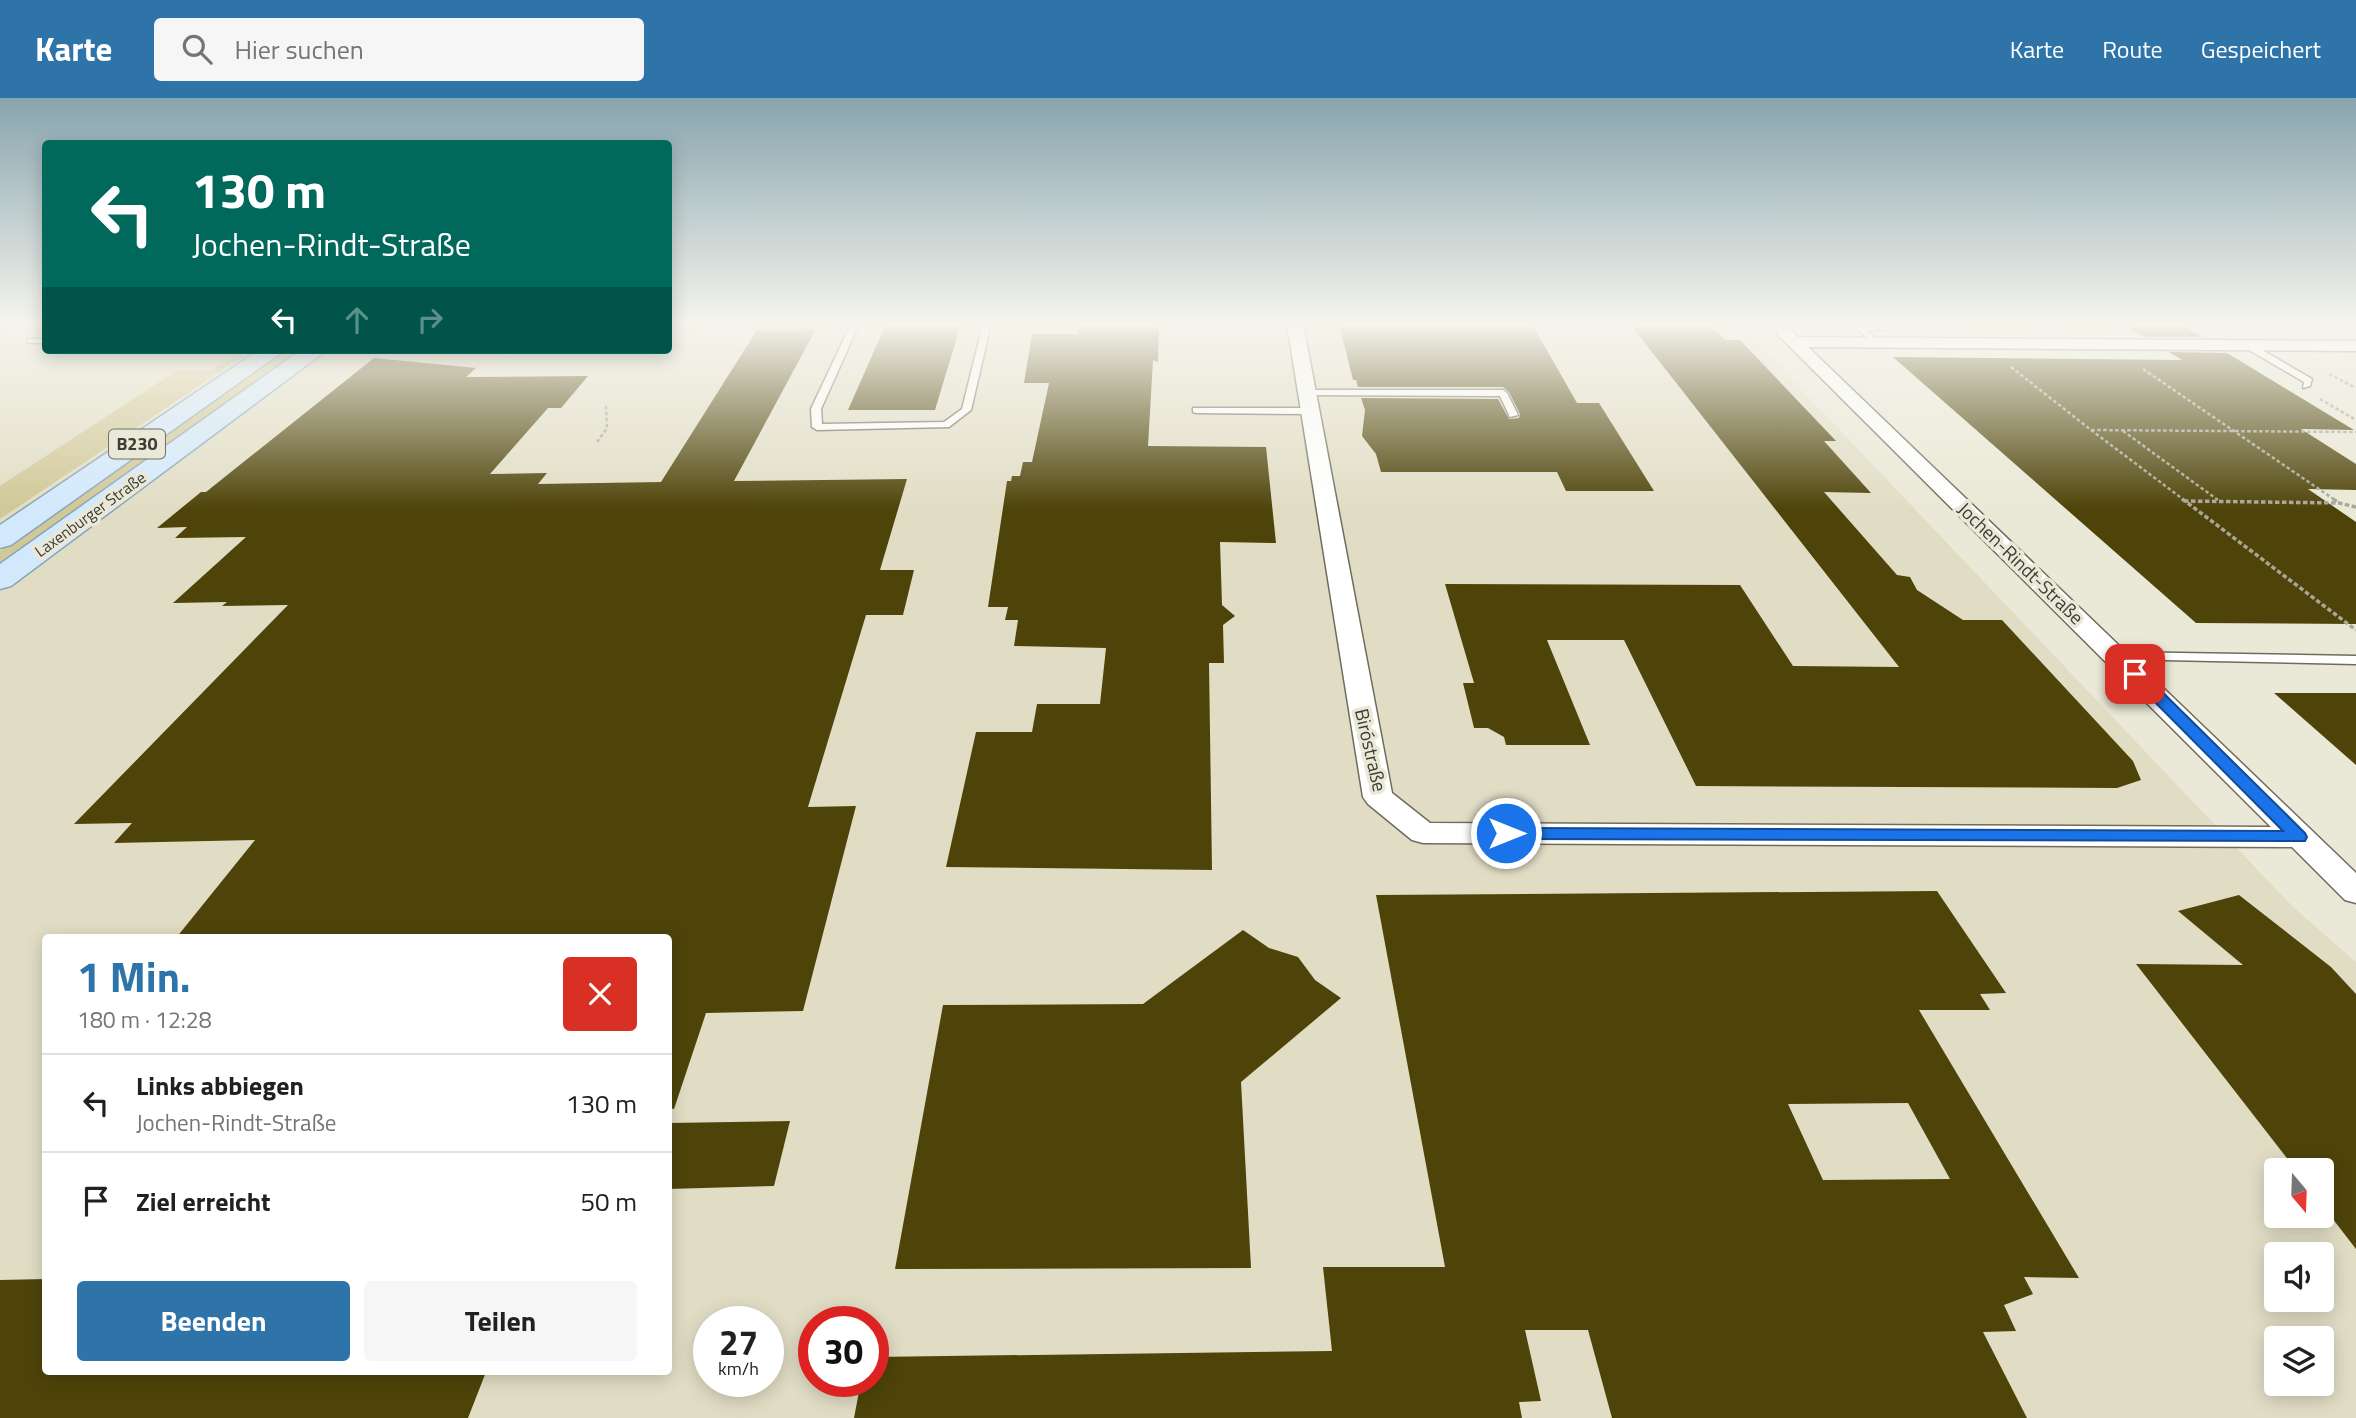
<!DOCTYPE html>
<html lang="de">
<head>
<meta charset="utf-8">
<style>
	body { margin:0; font-family:"Titillium Web",sans-serif; background:#f6f6f6; color:#202124; height:100vh; display:flex; flex-direction:column; font-size:26px; white-space:nowrap }
	* { box-sizing:border-box; margin:0 }
	p { font-size:23px; color:#757577 }
	.icon { flex:none; width:38px; height:38px; fill:none; stroke:currentColor; stroke-width:2; stroke-linecap:round; stroke-linejoin:round }
	.map { position:relative; flex:1; overflow:hidden }
	.drawer { position:absolute; left:42px; top:836px; width:630px; height:441px; display:flex; flex-direction:column; background:#fff; border-radius:7px; box-shadow:0 4px 18px #0003 }
	.drawer>* { flex:none }
	.guide { position:absolute; left:42px; top:42px; width:630px; height:214px; border-radius:7px; box-shadow:0 4px 18px #0003; background:#00695c; color:#fff; overflow:hidden }
	.needle { width:46px; rotate:161deg }
	.tools { position:absolute; left:2264px; top:1060px; display:grid; gap:14px }
	.tools a { display:grid; place-items:center; width:70px; height:70px; border-radius:7px; background:#fff; box-shadow:0 4px 18px #0003; font-size:35px }
	.speed { position:absolute; left:693px; top:1208px; display:flex; gap:14px; font-size:35px; font-weight:700; text-align:center }
	.speed>* { display:grid; place-content:center; width:91px; height:91px; border-radius:50%; background:#fff; box-shadow:0 4px 18px #0003; line-height:1 }
	.speed small { font-size:18px; font-weight:400 }
	.speed .limit { border:10px solid #d22; background:#fff; color:#111 }
	.pin { position:absolute; display:grid; place-items:center; width:60px; height:60px; color:#fff; margin:-30px; border-radius:14px; box-shadow:0 4px 10px #0006 }
	.me { position:absolute; width:77px; margin:-38px; rotate:90deg; stroke-linejoin:round; filter:drop-shadow(0 0 5px #0008) }
	.turn { display:flex; align-items:center; gap:24px; height:147px; padding:0 35px; font-size:32px }
	.turn .icon { width:91px; height:91px; stroke-width:2.5 }
	.turn b { display:block; font-size:49px; line-height:60px }
	.lanes { display:flex; align-items:center; height:66px; padding:0 35px; background:#0003; justify-content:center; gap:35px; direction:ltr }
	.lanes .off { opacity:.35 }
	.round { display:grid; place-items:center; flex:none; width:74px; height:74px; border-radius:7px; background:#f6f6f6 }
	.head { display:flex; align-items:center; justify-content:space-between; height:119px; padding:0 35px }
	h1 { font-size:42px; font-weight:700; line-height:52px; color:#2e74a9 }
	.primary-button { display:flex; gap:14px; margin-top:auto; padding:14px 35px }
	.primary-button a { flex:1; height:80px; border-radius:7px; background:#2e74a9; color:#fff; font-size:28px; font-weight:700; line-height:80px; text-align:center }
	.primary-button a+a { background:#f6f6f6; color:#202124 }
	ul { padding:0; list-style:none }
	li { display:flex; align-items:center; gap:21px; height:98px; padding:0 35px; border-top:2px solid #e0e0e0 }
	li div { flex:1 }
	li b { display:block; font-size:26px }
	li em { font-style:normal }
	header { display:flex; align-items:center; gap:42px; box-sizing:border-box; height:98px; padding:0 35px; background:#2e74a9; color:#fff }
	header strong { font-size:33px }
	nav { display:flex; gap:38px; margin-inline-start:auto; font-size:24px }
	.search { width:490px; height:63px; background:#f6f6f6; display:flex; align-items:center; gap:18px; box-sizing:border-box; padding:0 24px; border-radius:7px; color:#757577; font-size:26px }
	.map>svg:first-child { display:block }
</style>
</head>
<body>
<header>
<strong>Karte</strong>
<div class="search"><svg class="icon" aria-label="search" viewBox="0 0 24 24"><circle cx="10" cy="10" r="6"/><path d="M15 15l6 6"/></svg>Hier suchen</div>
<nav><a>Karte</a><a>Route</a><a>Gespeichert</a></nav>
</header>
<div class="map">
<svg width="2356" height="1320" viewBox="0 0 2356 1320">
	<rect width="100%" height="100%" fill="#eae8d6"/>
	<!-- built -->
	<path fill="#e1ddc5" fill-rule="evenodd" d="M0,226H45L46,252H668L669,226H1739L2293,809L2356,864V1320H0ZM46,840H668V1274H46ZM2277,1073H2322V1118H2277ZM2277,1157H2322V1202H2277ZM709,1223H768V1283H709ZM814,1223H873V1283H814ZM2277,1241H2322V1286H2277Z"/>
	<!-- green -->
	<g fill="#d1c897">
		<polygon points="1983,229 2124,229 2132,234 1940,232"/>
		<polygon points="286,252 297,253 0,466 0,453"/>
		<polygon points="243,258 0,421 0,388 176,273 210,273 230,261"/>
	</g>
	<!-- building -->
	<g fill="#4e440a" fill-rule="evenodd">
		<polygon points="886,226 961,226 935,312 848,312"/>
		<polygon points="1079,226 1159,226 1158,264 1153,262 1148,348 1266,349 1276,445 1220,444 1222,507 1235,518 1223,527 1224,565 1209,565 1212,772 946,769 976,634 1032,634 1037,606 1100,606 1106,550 1014,548 1018,522 1005,522 1008,509 988,509 1007,383 1011,383 1012,378 1020,378 1023,364 1032,364 1049,285 1024,285 1032,236 1077,236"/>
		<polygon points="1339,226 1532,226 1577,305 1599,305 1654,393 1566,393 1557,374 1381,374 1376,356 1362,338 1365,312 1361,300 1498,301 1509,321 1519,320 1520,316 1509,294 1503,289 1358,289 1356,282 1353,282"/>
		<polygon points="1630,226 1710,226 1725,242 1740,242 1836,343 1824,343 1871,395 1824,394 1897,477 1910,479 1917,492 1963,522 2002,522 2133,663 2141,682 2117,690 1696,688 1624,542 1547,542 1590,647 1506,647 1504,639 1488,630 1474,630 1463,585 1474,585 1445,486 1740,487 1793,568 1899,569"/>
		<polygon points="2123,226 2180,226 2202,239 2144,239"/>
		<polygon points="816,231 734,383 907,381 880,472 914,472 903,517 866,517 808,709 856,708 803,913 706,915 674,1011 668,1010 668,840 176,840 255,742 114,745 132,725 74,726 288,507 222,508 227,504 173,505 246,439 175,440 187,429 157,430 201,394 206,394 374,260 476,270 466,279 588,278 561,310 548,310 490,376 547,375 538,386 661,384 757,232"/>
		<polygon points="2169,254 2227,255 2354,332 2301,331 2356,366 2356,392 2308,391 2356,424 2356,526 2196,525 1893,259 2182,262"/>
		<polygon points="2274,595 2356,595 2356,667"/>
		<path d="M1937,793L2006,895L1980,896L1990,912H1919L2079,1180L2024,1179L2033,1196L2004,1207L2016,1233L1983,1234L2027,1320H1612L1588,1232H1525L1541,1303L1519,1304L1522,1320H854L861,1283H873V1259L1332,1253L1323,1169H1445L1376,797ZM1908,1005L1950,1081L1823,1082L1788,1006Z"/>
		<polygon points="2239,797 2331,869 2356,896 2356,1151 2322,1107 2322,1073 2297,1073 2136,866 2243,867 2178,813"/>
		<polygon points="1243,832 1269,850 1298,859 1315,882 1341,900 1241,984 1251,1170 895,1171 943,907 1143,906"/>
		<polygon points="790,1023 774,1088 668,1091 668,1025"/>
		<polygon points="46,1181 46,1274 486,1274 468,1320 0,1320 0,1182"/>
	</g>
	<g fill="none" stroke-linecap="round" stroke-linejoin="round">
		<!-- lane casing -->
		<g stroke="#6f6c5d" stroke-width="3">
			<g id="lane">
				<polygon points="7,226 19,226 0,232 0,228"/>
				<polygon points="668,226 859,226 821,311 822,326 944,324 962,311 983,226 991,226 971,312 949,329 817,332 812,329 811,311 850,228 668,230"/>
				<polygon points="1894,227 1894,231 1891,231 1867,232 1878,244 1874,246 1856,230 1860,228"/>
				<rect x="28" y="241" width="18" height="4"/>
				<polygon points="2244,245 2250,245 2312,281 2310,288 2303,290 2304,284 2244,249"/>
				<polygon points="1308,292 1503,292 1507,295 1518,317 1510,319 1500,298 1305,297 1305,293"/>
				<polygon points="1193,310 1312,310 1317,313 1312,316 1196,315 1193,314"/>
				<polygon points="2117,554 2356,558 2356,566 2113,561 2111,558"/>
			</g>
		</g>
		<!-- street casing -->
		<g stroke="#6f6c5d" stroke-width="3">
			<polygon id="street" points="1287,226 1303,226 1392,695 1430,725 2271,729 1767,226 1784,226 1798,239 2356,243 2356,253 1808,249 2356,775 2356,805 2345,802 2292,749 1423,745 1412,742 1368,706 1363,699"/>
		</g>
		<!-- primary casing -->
		<g stroke="#8aa3b6" stroke-width="3">
			<g id="primary">
				<polygon points="259,252 285,252 11,447 0,450 0,427"/>
				<polygon points="301,252 327,252 11,488 0,491 0,466"/>
			</g>
		</g>
		<!-- path-far1 -->
		<g stroke="#a7a698" stroke-width="2.5" stroke-dasharray="3.5 2.5" stroke-linecap="butt">
			<polyline points="2011,269 2091,332 2356,334"/>
			<polyline points="2143,271 2335,402"/>
			<polyline points="2329,276 2356,290"/>
			<polyline points="2320,301 2356,322"/>
			<polyline points="2091,332 2184,402"/>
			<polyline points="2123,333 2218,402"/>
			<polyline points="597,344 607,330 606,308"/>
		</g>
		<!-- path -->
		<g stroke="#a7a698" stroke-width="3.5" stroke-dasharray="4.5 2.5" stroke-linecap="butt">
			<polyline points="2182,401 2185,403"/>
			<polyline points="2333,401 2339,405"/>
			<polyline points="2356,409 2339,405 2185,403 2356,532"/>
		</g>
		<!-- lane -->
		<use href="#lane" fill="#fff" fill-rule="evenodd"/>
		<!-- street -->
		<use href="#street" fill="#fff" fill-rule="evenodd"/>
		<!-- primary -->
		<use href="#primary" fill="#d2e9fd" fill-rule="evenodd"/>
	</g>
	<!-- sky -->
	<linearGradient id="sky" x2="0" y2="1"><stop stop-color="#87a4ae"/><stop offset="0.55" stop-color="#f6f5ed"/><stop offset="1" stop-color="#f6f5ed" stop-opacity="0"/></linearGradient>
	<rect width="2356" height="411" fill="url(#sky)"/>
	<!-- route -->
	<polygon fill="#1a73e8" stroke="#114b97" stroke-width="2" points="2135,572 2141,573 2305,735 2307,739 2305,743 1506,741 1497,735 1506,730 2283,733 2130,579 2128,576"/>
	<g text-anchor="middle" stroke-width="7" stroke-linejoin="round" paint-order="stroke">
		<!-- far-street labels -->
		<g font-size="16" fill="#3d3c35" stroke="#eae8d6">
			<text transform="translate(90 416) rotate(-36)" y="6">Laxenburger Straße</text>
		</g>
		<!-- shield labels -->
		<rect fill="#eae8d6" stroke="#717065" stroke-width="2" x="109" y="331.5" width="56" height="29" rx="5"/>
		<g font-size="18" font-weight="bold" fill="#3d3c35">
			<text x="137" y="352">B230</text>
		</g>
		<!-- street labels -->
		<g font-size="19" fill="#3d3c35" stroke="#eae8d6">
			<text transform="translate(2021 465) rotate(44)" y="7">Jochen-Rindt-Straße</text>
			<text transform="translate(1371 652) rotate(77)" y="7">Biróstraße</text>
		</g>
	</g>
</svg>
<div class="tools">
<a><svg class="needle" viewBox="-14 -14 28 28"><path d="M0-13l5 13h-10z" fill="#e53935"/><path d="M0 13l5-13h-10z" fill="#757577"/></svg></a>
<a><svg class="icon" aria-label="sound" viewBox="0 0 24 24"><path d="M4 9h4l5-4v14l-5-4H4zM17 9q2 3 0 6"/></svg></a>
<a><svg class="icon" aria-label="layers" viewBox="0 0 24 24"><path d="M12 4l9 5-9 5-9-5zM3 14l9 5 9-5"/></svg></a>
</div>
<div class="speed"><div>27<small>km/h</small></div><div class="limit">30</div></div>
<div class="pin" style="left:2135px;top:576px;background:#d93025"><svg class="icon" aria-label="arrive" viewBox="0 0 24 24"><path d="M6 21V4h12l-3 4 3 4H6"/></svg></div>
<svg class="me" style="left:1506px;top:735px" viewBox="-20 -20 40 40"><circle r="17" fill="#1a73e8" stroke="#fff" stroke-width="3"/><path d="M0-11L8 9 0 5-8 9z" fill="#fff"/></svg>
<div class="guide">
<div class="turn"><svg class="icon" aria-label="left" viewBox="0 0 24 24"><path d="M17 20v-9H6M10 6l-5 5 5 5"/></svg><div><b>130 m</b>Jochen-Rindt-Straße</div></div>
<div class="lanes"><svg class="icon" aria-label="left" viewBox="0 0 24 24"><path d="M17 20v-9H6M10 6l-5 5 5 5"/></svg><svg class="icon off" aria-label="ahead" viewBox="0 0 24 24"><path d="M12 20V5M6 11l6-6 6 6"/></svg><svg class="icon off" aria-label="right" viewBox="0 0 24 24"><path d="M7 20v-9h11M14 6l5 5-5 5"/></svg></div>
</div>
<section class="drawer">
<div class="head"><div><h1>1 Min.</h1><p>180 m · 12:28</p></div><a class="round" style="background:#d93025;color:#fff"><svg class="icon" aria-label="close" viewBox="0 0 24 24"><path d="M6 6l12 12M18 6L6 18"/></svg></a></div>
<ul>
<li><svg class="icon" aria-label="left" viewBox="0 0 24 24"><path d="M17 20v-9H6M10 6l-5 5 5 5"/></svg><div><b>Links abbiegen</b><p>Jochen-Rindt-Straße</p></div><em>130 m</em></li>
<li><svg class="icon" aria-label="arrive" viewBox="0 0 24 24"><path d="M6 21V4h12l-3 4 3 4H6"/></svg><div><b>Ziel erreicht</b></div><em>50 m</em></li>
</ul>
<div class="primary-button"><a>Beenden</a><a>Teilen</a></div>
</section>
</div>
</body>
</html>
